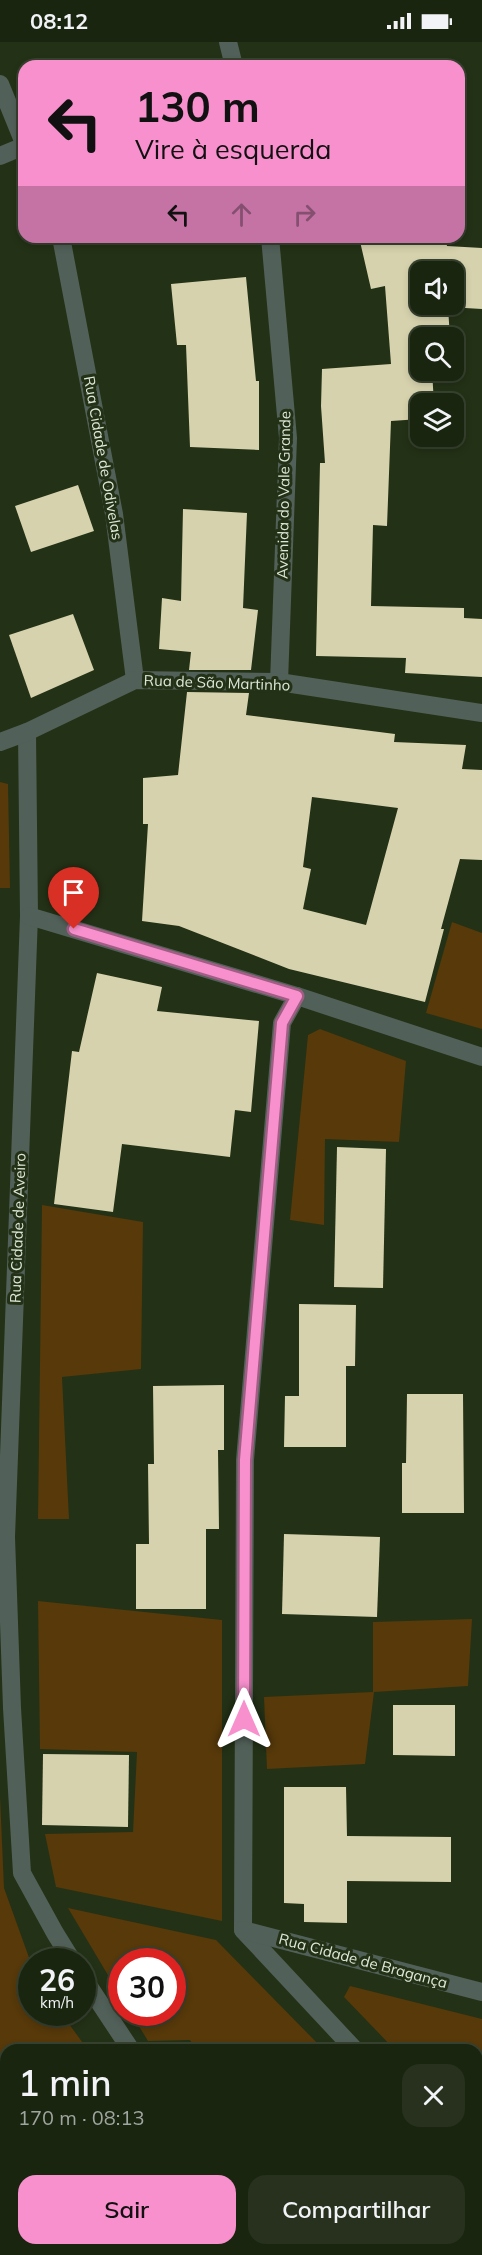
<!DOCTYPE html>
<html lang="pt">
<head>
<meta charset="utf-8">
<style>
	body { margin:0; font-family:Mulish,sans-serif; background:#27311e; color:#f1f3f6; height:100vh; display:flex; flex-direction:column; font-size:22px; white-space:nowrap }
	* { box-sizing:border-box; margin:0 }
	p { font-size:20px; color:#9fa59f }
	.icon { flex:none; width:33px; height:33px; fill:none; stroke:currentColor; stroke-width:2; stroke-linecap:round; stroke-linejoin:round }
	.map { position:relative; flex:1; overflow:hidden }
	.drawer { position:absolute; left:0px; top:2002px; width:483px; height:212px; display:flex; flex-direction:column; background:#1a2510; border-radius:18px 18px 0 0; box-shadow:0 3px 9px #0003,0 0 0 2px #384230 }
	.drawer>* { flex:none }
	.hud { position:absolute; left:18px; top:18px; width:447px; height:183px; border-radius:18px; box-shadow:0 3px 9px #0003,0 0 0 2px #384230; background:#f790cd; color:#111; overflow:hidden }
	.tools { position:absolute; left:410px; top:219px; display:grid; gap:12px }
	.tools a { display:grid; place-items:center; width:54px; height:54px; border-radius:12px; background:#1a2510; box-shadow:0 3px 9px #0003,0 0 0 2px #384230; font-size:30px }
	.speed { position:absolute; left:18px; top:1906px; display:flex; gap:12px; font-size:30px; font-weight:700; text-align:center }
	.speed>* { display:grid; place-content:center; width:78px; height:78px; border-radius:50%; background:#1a2510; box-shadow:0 3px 9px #0003,0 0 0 2px #384230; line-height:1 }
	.speed small { font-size:15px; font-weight:400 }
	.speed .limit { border:9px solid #d22; background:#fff; color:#111 }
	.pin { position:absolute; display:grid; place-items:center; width:51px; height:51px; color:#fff; margin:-62px -26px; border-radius:50% 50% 50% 0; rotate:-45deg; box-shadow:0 0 6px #0007 }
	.pin .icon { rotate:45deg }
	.me { position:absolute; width:66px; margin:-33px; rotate:0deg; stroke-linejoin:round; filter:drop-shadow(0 0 4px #0008) }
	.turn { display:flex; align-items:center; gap:21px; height:126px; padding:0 18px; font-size:27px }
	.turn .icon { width:78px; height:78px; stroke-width:2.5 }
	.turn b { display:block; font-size:42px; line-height:51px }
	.lanes { display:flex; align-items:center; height:57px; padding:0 18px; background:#0003; justify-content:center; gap:30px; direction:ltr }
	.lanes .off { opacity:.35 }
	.round { display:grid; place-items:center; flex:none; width:63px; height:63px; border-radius:18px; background:#27311e }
	.overview { display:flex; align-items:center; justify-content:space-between; height:102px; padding:0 18px }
	h1 { font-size:36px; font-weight:600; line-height:45px }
	.action { display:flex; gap:12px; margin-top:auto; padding:12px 18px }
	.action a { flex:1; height:69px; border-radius:18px; background:#f790cd; color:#111; font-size:24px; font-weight:600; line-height:69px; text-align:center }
	.action a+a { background:#27311e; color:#f1f3f6 }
	.status { display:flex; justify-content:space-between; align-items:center; height:42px; padding:0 30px; background:#1a2510; direction:ltr }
	.status svg { height:16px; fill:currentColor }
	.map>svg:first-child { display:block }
</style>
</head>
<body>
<div class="status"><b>08:12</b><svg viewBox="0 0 49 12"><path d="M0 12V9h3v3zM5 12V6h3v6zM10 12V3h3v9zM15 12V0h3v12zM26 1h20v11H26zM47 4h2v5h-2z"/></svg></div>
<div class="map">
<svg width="482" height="2213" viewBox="0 0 482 2213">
	<rect width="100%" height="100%" fill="#233116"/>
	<!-- green -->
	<g fill="#57390a">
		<polygon points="0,740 8,742 10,846 0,846"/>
		<polygon points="452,880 482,891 482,987 426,971"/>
		<polygon points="320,987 406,1019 399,1100 325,1097 324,1183 290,1178 308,993"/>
		<polygon points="42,1163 143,1180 141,1327 62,1335 69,1477 38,1477"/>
		<polygon points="38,1559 222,1578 222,1879 56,1845 45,1792 133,1790 137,1710 40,1707"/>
		<polygon points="472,1577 468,1644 374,1650 365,1722 267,1727 264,1655 373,1650 373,1580"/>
		<polygon points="0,1754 4,1846 31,1921 32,1971 61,1971 88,2008 6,2008 6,2208 477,2208 477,2102 480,2099 477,2095 477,2008 395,2008 344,1955 350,1944 482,1977 482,2213 0,2213"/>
		<polygon points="68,1866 216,1898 324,2008 196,2008 190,1998 148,1999 131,1971 172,1971 172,1920 122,1920 121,1955"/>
	</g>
	<!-- building -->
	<g fill="#d6d2ad" fill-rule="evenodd">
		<path d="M359,195H445L447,204L482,206V267L448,265L450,296H420V328H432L434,362H420V377L391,379L387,484L373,483L371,564L464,566V576L482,577V635L405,631L406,616L316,614L320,421H325L321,364L322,327L391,322L385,244L371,247ZM420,230H453V262H420Z"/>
		<polygon points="246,235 256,339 259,339 259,408 190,405 186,303 177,303 171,242"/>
		<polygon points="78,443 94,489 31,510 15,464"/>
		<polygon points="183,467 247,471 243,566 258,568 251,628 189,628 191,610 159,607 162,556 181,559"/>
		<polygon points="73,572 94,628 31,656 9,593"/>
		<path d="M187,650L249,651L246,673L395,692L394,700L466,703L462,727L482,728V818L460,817L441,887H444L425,960L289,927L179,884L142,879L148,782H143V736L178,733ZM312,755L398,766L366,883L303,867L311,827L303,825Z"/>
		<polygon points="97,931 162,945 157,969 259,979 251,1070 235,1068 230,1115 122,1102 113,1170 54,1162 72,1009 79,1010"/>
		<polygon points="337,1105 386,1107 383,1246 334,1245"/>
		<polygon points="299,1262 356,1263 355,1324 346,1324 346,1405 284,1405 285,1354 299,1354"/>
		<polygon points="224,1343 224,1408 218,1408 219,1487 206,1487 206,1567 136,1567 136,1502 149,1502 148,1422 154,1422 153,1344"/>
		<polygon points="407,1352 463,1352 464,1471 402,1471 402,1421 406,1421"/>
		<polygon points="284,1492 380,1495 377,1575 282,1572"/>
		<polygon points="393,1663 455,1663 455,1714 393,1713"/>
		<polygon points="43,1712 129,1713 128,1785 42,1783"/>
		<polygon points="284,1745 346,1745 347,1794 451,1795 451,1840 347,1839 347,1881 304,1880 304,1862 284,1861"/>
	</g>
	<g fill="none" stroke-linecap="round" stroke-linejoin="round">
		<!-- street -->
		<g stroke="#516058" stroke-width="18">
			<polyline points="228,0 234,24"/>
			<polyline points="0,42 24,101"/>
			<polyline points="0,114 24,104"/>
			<polyline points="61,195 114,472 135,638"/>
			<polyline points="270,195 288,396 279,640"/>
			<polyline points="27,690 29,874 6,1495 12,1666 22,1831 55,1891 73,1920"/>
			<polyline points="0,700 27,690 135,638 279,640 482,671"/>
			<polyline points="29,874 297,954 482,1015"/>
			<polyline points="297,954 282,981 245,1418 243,1888 355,2008"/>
			<polyline points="243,1888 482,1950"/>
			<polyline points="82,1934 131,2008"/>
		</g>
	</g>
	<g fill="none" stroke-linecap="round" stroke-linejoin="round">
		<!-- route casing -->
		<g stroke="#a15e85" stroke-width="15">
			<polyline id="route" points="74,887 297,954 282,981 245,1418 244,1677"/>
		</g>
		<!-- route -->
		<use href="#route" stroke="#f790cd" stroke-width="10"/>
	</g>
	<g text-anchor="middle" stroke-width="6" stroke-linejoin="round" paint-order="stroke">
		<!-- street labels -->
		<g font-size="15" fill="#dee7d7" stroke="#233116">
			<text transform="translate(103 416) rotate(80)" y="5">Rua Cidade de Odivelas</text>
			<text transform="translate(284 453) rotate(-89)" y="5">Avenida do Vale Grande</text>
			<text transform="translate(217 641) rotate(2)" y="5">Rua de São Martinho</text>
			<text transform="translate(18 1186) rotate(-88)" y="5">Rua Cidade de Aveiro</text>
			<text transform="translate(363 1919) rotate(15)" y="5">Rua Cidade de Bragança</text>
		</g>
	</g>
</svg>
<div class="tools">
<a><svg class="icon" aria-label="sound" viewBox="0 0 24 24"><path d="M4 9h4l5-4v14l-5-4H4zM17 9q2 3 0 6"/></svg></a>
<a><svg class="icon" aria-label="search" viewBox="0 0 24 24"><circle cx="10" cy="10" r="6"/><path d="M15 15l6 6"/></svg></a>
<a><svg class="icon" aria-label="layers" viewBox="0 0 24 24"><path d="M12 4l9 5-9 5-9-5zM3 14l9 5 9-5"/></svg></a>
</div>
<div class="speed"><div>26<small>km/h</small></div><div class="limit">30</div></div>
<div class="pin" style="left:74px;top:887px;background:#d93025"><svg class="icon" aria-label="arrive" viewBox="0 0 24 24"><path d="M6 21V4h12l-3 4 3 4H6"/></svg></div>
<svg class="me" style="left:244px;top:1677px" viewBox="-20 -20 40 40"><path d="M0-17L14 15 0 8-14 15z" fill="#f790cd" stroke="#fff" stroke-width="4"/></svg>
<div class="hud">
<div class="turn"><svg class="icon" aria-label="left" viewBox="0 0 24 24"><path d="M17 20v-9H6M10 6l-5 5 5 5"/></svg><div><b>130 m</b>Vire à esquerda</div></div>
<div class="lanes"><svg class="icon" aria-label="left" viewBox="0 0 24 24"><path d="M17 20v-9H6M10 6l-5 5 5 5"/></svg><svg class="icon off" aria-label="ahead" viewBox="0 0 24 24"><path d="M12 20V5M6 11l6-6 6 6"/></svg><svg class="icon off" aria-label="right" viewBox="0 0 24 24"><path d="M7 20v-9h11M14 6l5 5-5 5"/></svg></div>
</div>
<section class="drawer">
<div class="overview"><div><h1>1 min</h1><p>170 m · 08:13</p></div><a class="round"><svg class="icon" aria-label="close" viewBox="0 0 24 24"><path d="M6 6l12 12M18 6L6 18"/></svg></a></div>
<div class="action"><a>Sair</a><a>Compartilhar</a></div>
</section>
</div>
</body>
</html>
